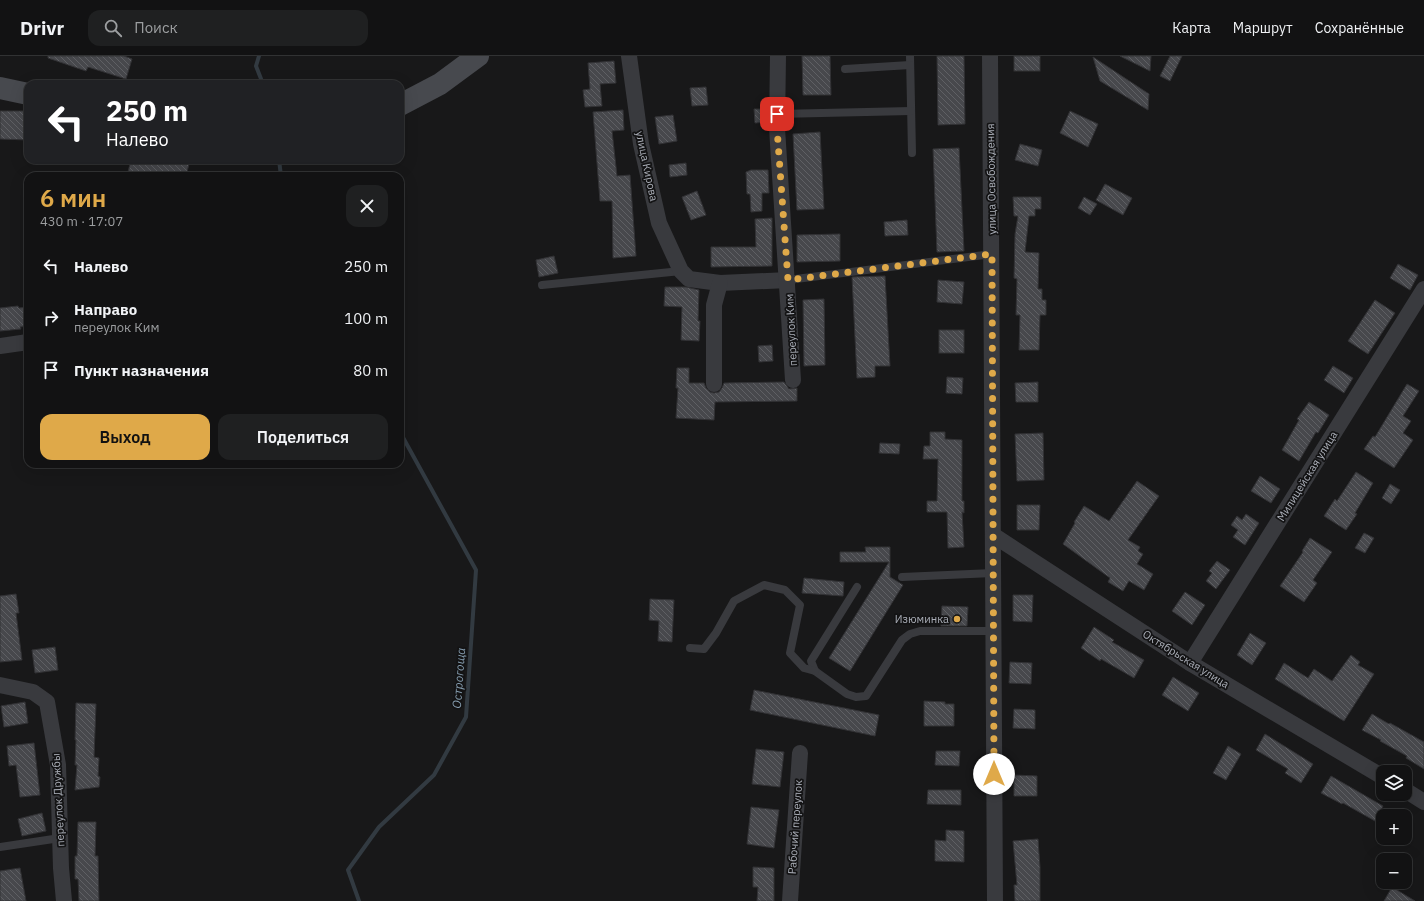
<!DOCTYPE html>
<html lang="ru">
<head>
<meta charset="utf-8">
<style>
	body { margin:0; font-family:"IBM Plex Sans",sans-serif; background:#1f2021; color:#f1f3f6; height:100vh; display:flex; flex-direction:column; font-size:15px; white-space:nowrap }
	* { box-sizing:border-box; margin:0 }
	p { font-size:13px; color:#9c9ea0 }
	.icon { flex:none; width:22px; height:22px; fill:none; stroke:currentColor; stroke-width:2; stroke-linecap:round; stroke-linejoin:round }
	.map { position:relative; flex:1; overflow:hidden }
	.drawer { position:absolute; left:24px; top:116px; width:380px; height:296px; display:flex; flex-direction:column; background:#121213; border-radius:12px; box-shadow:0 4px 16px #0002,0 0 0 1px #313233 }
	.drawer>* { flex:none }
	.top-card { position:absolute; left:24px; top:24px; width:380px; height:84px; border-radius:12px; box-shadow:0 4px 16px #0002,0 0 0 1px #313233; background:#202124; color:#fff; overflow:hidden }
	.tools { position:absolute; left:1376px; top:709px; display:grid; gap:8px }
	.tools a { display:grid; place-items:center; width:36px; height:36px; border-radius:8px; background:#121213; box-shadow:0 4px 16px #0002,0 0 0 1px #313233; font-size:20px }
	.pin { position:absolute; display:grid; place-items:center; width:34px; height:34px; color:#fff; margin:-17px; border-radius:8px; box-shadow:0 2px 6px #0006 }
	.me { position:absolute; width:44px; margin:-22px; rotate:0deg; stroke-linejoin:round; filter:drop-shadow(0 0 3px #0008) }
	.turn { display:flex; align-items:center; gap:14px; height:84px; padding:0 16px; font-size:18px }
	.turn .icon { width:52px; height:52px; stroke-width:2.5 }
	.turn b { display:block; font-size:28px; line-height:34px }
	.round { display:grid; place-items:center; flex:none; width:42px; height:42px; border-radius:12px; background:#1f2021 }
	.head { display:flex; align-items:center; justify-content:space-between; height:68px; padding:0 16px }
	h1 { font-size:24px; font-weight:600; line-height:30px; color:#dfa949 }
	.button { display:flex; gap:8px; margin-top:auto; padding:8px 16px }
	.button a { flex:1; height:46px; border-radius:12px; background:#dfa949; color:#111; font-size:16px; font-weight:600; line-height:46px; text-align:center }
	.button a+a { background:#1f2021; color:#f1f3f6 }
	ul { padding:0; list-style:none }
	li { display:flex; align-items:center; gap:12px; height:52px; padding:0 16px }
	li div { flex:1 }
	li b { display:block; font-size:15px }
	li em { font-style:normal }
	header { display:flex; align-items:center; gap:24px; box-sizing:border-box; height:56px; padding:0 20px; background:#121213; border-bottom:1px solid #313233 }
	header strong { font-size:19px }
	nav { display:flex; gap:22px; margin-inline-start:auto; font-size:14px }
	.search { width:280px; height:36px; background:#1f2021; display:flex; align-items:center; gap:10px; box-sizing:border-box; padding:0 14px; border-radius:12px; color:#9c9ea0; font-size:15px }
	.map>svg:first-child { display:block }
</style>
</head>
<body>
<header>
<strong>Drivr</strong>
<div class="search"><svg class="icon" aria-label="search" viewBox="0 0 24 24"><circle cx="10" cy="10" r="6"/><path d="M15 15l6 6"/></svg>Поиск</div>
<nav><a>Карта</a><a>Маршрут</a><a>Сохранённые</a></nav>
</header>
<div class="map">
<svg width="1424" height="845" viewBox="0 0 1424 845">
	<defs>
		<pattern id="building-back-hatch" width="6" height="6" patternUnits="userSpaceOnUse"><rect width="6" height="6" fill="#47484c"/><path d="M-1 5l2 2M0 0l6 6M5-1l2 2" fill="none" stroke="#5f6064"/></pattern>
	</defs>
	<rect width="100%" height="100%" fill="#181819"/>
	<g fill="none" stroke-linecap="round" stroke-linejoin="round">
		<!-- stream -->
		<g stroke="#323a41" stroke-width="4">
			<polyline points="259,0 256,10 263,28"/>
			<polyline points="279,104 281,120"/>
			<polyline points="359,845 348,814 379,771 434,719 466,661 476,514 400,376"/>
		</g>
	</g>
	<!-- building -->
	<g fill="url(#building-back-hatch)" stroke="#323235">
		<polygon points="48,0 124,0 132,3 126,23 88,11 86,15 48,2"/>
		<polygon points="802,0 830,0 831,39 803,39"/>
		<polygon points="937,0 964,0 965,68 938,69"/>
		<rect x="1014" y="0" width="26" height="15"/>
		<polygon points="1120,0 1151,0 1150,15"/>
		<polygon points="1170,0 1182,0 1170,25 1160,20"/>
		<polygon points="1093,1 1149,38 1148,54 1100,25"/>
		<polygon points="614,5 616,27 600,28 602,50 585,51 583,34 590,33 588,7"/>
		<polygon points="706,31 708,49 692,50 690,32"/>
		<polygon points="754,53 768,53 768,66 755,67"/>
		<polygon points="623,54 624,74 612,75 617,120 630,119 636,200 613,202 612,145 600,145 593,56"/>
		<polygon points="0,55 28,55 28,84 0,83"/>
		<polygon points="1070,55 1098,68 1088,91 1060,77"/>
		<polygon points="673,59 677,85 659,88 655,61"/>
		<polygon points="820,76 824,153 797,154 793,78"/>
		<polygon points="1020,88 1042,94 1038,110 1015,104"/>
		<polygon points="959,92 964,195 937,196 933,93"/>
		<polygon points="131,104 190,104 186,120 127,120"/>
		<polygon points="686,107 687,119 670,121 669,109"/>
		<polygon points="751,114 768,114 769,137 762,137 762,155 751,156 750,138 747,138 746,116"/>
		<polygon points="1105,128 1132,142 1123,159 1096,144"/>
		<polygon points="697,135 706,159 691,164 682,141"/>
		<polygon points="1013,141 1041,141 1041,153 1035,153 1035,160 1029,160 1025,196 1039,197 1038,233 1042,233 1042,244 1046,244 1046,259 1040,259 1039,294 1019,294 1020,259 1016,259 1017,223 1014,222 1015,178 1018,160 1014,160"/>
		<polygon points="1084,141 1097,148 1090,159 1078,152"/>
		<polygon points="772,162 772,210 711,211 711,191 756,191 755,163"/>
		<polygon points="907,164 908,179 885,180 884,166"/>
		<polygon points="840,178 840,205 797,206 797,179"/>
		<polygon points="554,200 558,217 539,221 536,204"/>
		<polygon points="1398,208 1418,219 1410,234 1390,222"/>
		<polygon points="885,220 890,310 875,310 875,321 857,322 852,221"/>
		<polygon points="938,224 964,226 962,248 937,246"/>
		<polygon points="665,231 686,231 699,234 698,265 700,265 699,285 681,284 682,251 664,250"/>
		<polygon points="824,243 825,309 804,310 803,244"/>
		<polygon points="1375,244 1395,257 1368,298 1348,285"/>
		<polygon points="18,250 19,252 28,251 28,270 20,271 21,273 0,275 0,252"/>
		<rect x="939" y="274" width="25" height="23"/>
		<polygon points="772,289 773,305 759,306 758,290"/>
		<polygon points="1333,310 1353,322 1344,337 1324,324"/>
		<polygon points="677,312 689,312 689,327 704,327 706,332 710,336 714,337 719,336 722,332 724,327 784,326 789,333 797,332 797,345 715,346 714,364 676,362 678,332 676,332"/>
		<polygon points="947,321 963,322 962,338 946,337"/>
		<polygon points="1038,326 1038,346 1016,346 1015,327"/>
		<polygon points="1407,328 1419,335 1403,360 1411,365 1403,377 1413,384 1394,412 1364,393 1373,380 1375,381"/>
		<polygon points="1309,346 1329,359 1318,377 1316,376 1299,405 1282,394 1299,364 1297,363"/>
		<polygon points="930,376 945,376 945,383 962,384 962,445 964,445 964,457 962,456 964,491 948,492 947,456 927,456 927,445 937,445 938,403 923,403 924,390 930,390"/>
		<polygon points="1043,377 1044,424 1017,425 1015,378"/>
		<polygon points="880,387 900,388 899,398 879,397"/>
		<polygon points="1356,416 1373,427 1355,457 1357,458 1346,474 1324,460 1335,443 1337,445"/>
		<polygon points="1260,420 1280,433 1271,447 1251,435"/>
		<polygon points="1137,425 1159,440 1128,484 1140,491 1138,495 1143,498 1137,508 1153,518 1144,534 1129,525 1123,535 1108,526 1110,522 1063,488 1075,467 1074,466 1084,450 1109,465"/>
		<polygon points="1390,428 1400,434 1391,448 1382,442"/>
		<polygon points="1017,449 1040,449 1039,474 1017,474"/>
		<polygon points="1246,458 1259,467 1245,489 1233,481 1238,474 1231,469 1237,460 1242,464"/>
		<polygon points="1364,477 1374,482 1365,497 1355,492"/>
		<polygon points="1310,482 1332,496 1313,524 1317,527 1304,546 1280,530 1303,496 1302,495"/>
		<polygon points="865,491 890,491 890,521 903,529 850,615 829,602 889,506 840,506 840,496 866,496"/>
		<polygon points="1217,505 1230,514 1216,533 1206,525 1212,517 1209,515"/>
		<polygon points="804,522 844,526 843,540 802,537"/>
		<polygon points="1185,536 1205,549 1192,569 1172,555"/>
		<polygon points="16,538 19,557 16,557 22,604 0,606 0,540"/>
		<polygon points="1013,539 1033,539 1032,566 1013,565"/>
		<polygon points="650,543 674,544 672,586 658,585 659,565 649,564"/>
		<polygon points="942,550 968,551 967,570 941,570"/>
		<polygon points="1094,571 1114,584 1112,586 1144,604 1134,622 1101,603 1100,605 1081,592"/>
		<polygon points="1250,577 1266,587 1252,609 1237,599"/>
		<polygon points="55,591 58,614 35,617 32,594"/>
		<polygon points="1351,599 1360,606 1358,609 1374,618 1344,665 1275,623 1284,607 1308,622 1314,613 1332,625"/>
		<polygon points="1010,606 1032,607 1031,628 1009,627"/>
		<polygon points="1173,621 1199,637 1188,655 1162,639"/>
		<polygon points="754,634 879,659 875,680 750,654"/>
		<polygon points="924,645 945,646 945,648 954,648 954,670 924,670"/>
		<polygon points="25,646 28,667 4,671 1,650"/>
		<polygon points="76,647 96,648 94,701 99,702 98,720 100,721 99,731 75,734 77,709 75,709 76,684 75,684"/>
		<polygon points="1014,653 1035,654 1035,673 1013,672"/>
		<polygon points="1372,658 1389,668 1390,667 1424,686 1424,713 1406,702 1407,700 1380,685 1381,684 1362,674"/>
		<polygon points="1265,678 1313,708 1301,727 1285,717 1288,713 1256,694"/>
		<polygon points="34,687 40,739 20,741 16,709 9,710 7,690"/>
		<polygon points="1228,690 1241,698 1226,724 1213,717"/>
		<polygon points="756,693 784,696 780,731 752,728"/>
		<polygon points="936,695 960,695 959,710 935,709"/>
		<polygon points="1014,719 1037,720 1037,740 1014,740"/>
		<polygon points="1331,720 1383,750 1375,765 1343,747 1342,748 1321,737"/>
		<polygon points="928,734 961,734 961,749 927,748"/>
		<polygon points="751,751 779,754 774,792 747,788"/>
		<polygon points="42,757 46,775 22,780 18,763"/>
		<polygon points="78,766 96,766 95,800 98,800 99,845 79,845 78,823 75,823 75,800 77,800"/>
		<polygon points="946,774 964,775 964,806 935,805 935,784 946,785"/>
		<polygon points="1038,783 1040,811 1040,845 1015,845 1014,829 1017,829 1013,785"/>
		<polygon points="753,811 774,812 774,845 757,845 758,831 753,831"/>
		<polygon points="20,812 26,845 0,845 0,815"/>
		<polygon points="1392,831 1415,845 1384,845"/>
	</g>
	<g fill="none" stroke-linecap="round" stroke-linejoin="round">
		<!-- lane -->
		<g stroke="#393a3e" stroke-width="8">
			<polyline points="910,0 912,97"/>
			<polyline points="845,13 910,9"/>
			<polyline points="777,58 911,55"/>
			<polyline points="788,224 992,198"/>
			<polyline points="542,229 681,215"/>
			<polyline points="902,521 993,517"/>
			<polyline points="857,531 811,605 815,615 847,638 856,641 866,640 902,584 910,578 920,575 994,575"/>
			<polyline points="690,592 704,593 716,577 734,545 764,529 785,534 800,549 790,597 804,612 815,615"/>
			<polyline points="0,791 60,782"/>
		</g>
		<!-- street -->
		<g stroke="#393a3e" stroke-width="16">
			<polyline points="629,0 641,88 659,167 681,215 689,223 720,227 788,224"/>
			<polyline points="778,0 777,72 793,324"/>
			<polyline points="990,0 995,845"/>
			<polyline points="0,290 28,286"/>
			<polyline points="714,328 714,249 720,227"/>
			<polyline points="993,479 1190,607 1383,721"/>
			<polyline points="1190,607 1424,233"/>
			<polyline points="0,629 33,636 47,646 58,709 61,812 64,845"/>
			<polyline points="1405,734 1424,746"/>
			<polyline points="790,845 800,697"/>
		</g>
		<!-- secondary -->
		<g stroke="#47494e" stroke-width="22">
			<polyline points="0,32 28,38"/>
			<polyline points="400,49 440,28 478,0"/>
		</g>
	</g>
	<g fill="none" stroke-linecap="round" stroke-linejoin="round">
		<!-- route -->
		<polyline stroke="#dfa949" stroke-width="7" stroke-dasharray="0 12.6" points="777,58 777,72 788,224 992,198 994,718"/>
	</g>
	<!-- markers -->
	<circle fill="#dfa949" stroke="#131314" stroke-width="1.5" cx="957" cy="563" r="4"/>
	<g text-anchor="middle" stroke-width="3.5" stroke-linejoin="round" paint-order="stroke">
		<!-- street labels -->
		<g font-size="11" fill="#abafb8" stroke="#131314">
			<text transform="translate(647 110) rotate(78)" y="4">улица Кирова</text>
			<text transform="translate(991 123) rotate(-91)" y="4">улица Освобождения</text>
			<text transform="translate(791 274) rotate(-93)" y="4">переулок Ким</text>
			<text transform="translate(1307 420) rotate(-58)" y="4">Милицейская улица</text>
			<text transform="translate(1186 603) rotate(32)" y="4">Октябрьская улица</text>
			<text transform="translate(58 744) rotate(-93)" y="4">переулок Дружбы</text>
			<text transform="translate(795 771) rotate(-86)" y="4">Рабочий переулок</text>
		</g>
		<!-- poi labels -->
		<g font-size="11" fill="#abafb8" stroke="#131314" text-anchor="end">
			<text x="949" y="567">Изюминка</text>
		</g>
		<!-- water labels -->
		<g font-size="12" font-style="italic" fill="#869daf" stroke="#131314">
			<text transform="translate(459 622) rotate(-86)" y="4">Острогоща</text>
		</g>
	</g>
</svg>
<div class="tools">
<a><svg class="icon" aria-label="layers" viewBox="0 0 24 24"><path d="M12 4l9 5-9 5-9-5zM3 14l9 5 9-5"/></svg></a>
<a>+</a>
<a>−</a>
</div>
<div class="pin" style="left:777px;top:58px;background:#d93025"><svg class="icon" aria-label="arrive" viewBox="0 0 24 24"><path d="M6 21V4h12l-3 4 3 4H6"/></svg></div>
<svg class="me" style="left:994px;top:718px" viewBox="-20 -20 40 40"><circle r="19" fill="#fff"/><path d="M0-13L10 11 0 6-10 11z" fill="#dfa949"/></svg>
<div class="top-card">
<div class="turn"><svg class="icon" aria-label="left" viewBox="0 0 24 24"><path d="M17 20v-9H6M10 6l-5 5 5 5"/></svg><div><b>250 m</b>Налево</div></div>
</div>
<section class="drawer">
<div class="head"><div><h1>6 мин</h1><p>430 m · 17:07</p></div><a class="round"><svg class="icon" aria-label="close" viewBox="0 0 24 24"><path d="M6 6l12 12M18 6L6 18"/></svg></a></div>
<ul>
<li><svg class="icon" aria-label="left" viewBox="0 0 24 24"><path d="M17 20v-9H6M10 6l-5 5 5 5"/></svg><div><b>Налево</b></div><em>250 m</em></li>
<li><svg class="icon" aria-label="right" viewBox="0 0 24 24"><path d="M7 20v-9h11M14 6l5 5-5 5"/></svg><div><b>Направо</b><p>переулок Ким</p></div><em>100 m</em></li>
<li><svg class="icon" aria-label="arrive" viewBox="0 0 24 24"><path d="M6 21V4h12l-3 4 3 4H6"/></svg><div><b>Пункт назначения</b></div><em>80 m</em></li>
</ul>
<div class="button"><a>Выход</a><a>Поделиться</a></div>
</section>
</div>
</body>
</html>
